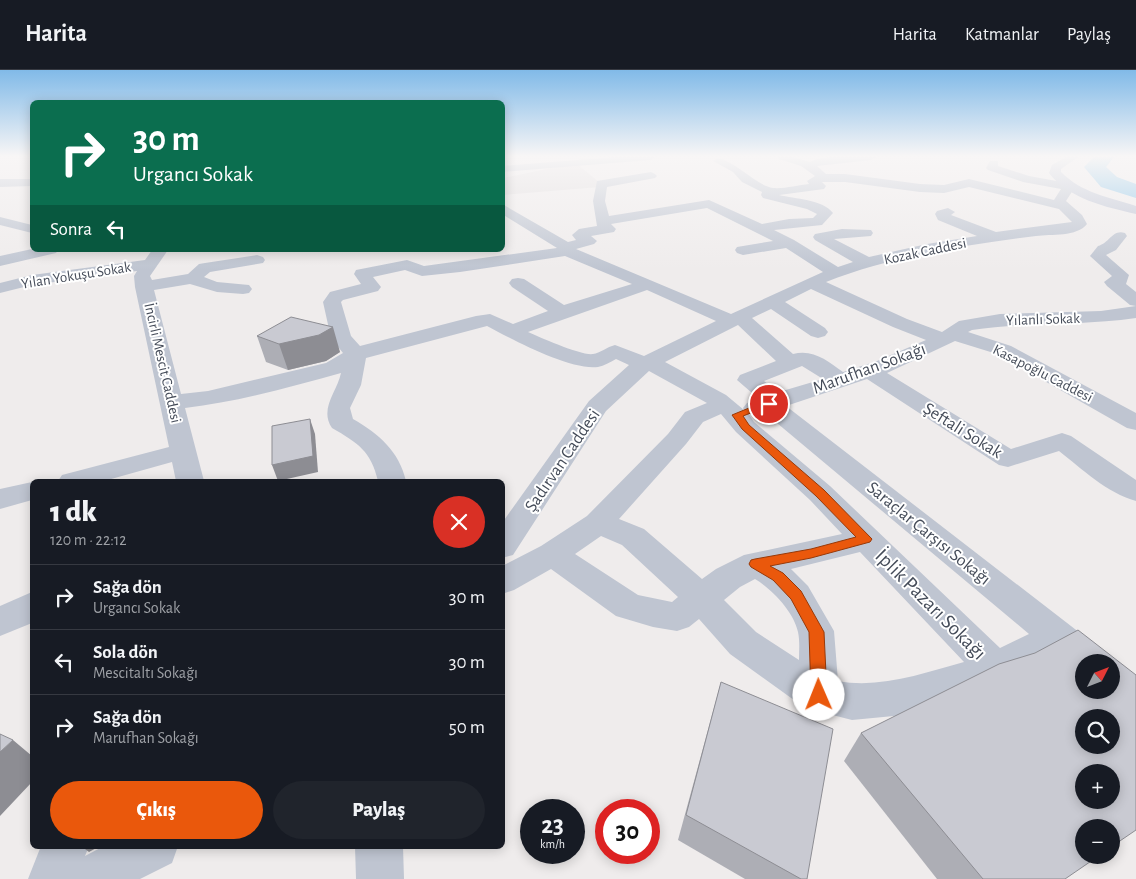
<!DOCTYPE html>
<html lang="tr">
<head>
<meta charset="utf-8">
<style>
	body { margin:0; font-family:"Alegreya Sans",sans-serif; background:#20242c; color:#f1f3f6; height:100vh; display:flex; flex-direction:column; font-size:19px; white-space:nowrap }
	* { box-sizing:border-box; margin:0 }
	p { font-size:16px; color:#9ea1a6 }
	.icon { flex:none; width:28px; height:28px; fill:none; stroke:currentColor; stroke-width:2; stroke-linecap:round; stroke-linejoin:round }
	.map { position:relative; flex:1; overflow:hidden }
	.drawer { position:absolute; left:30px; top:409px; width:475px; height:370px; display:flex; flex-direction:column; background:#171b24; border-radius:8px; box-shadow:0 2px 12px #0003 }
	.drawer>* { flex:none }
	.guide { position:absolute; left:30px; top:30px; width:475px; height:152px; border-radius:8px; box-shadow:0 2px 12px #0003; background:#0b6e4f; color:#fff; overflow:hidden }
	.needle { width:32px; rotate:48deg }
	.tools { position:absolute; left:1075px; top:584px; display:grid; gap:10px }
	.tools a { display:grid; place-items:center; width:45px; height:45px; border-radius:50%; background:#171b24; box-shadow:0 2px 12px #0003; font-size:25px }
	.speed { position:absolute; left:520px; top:729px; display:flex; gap:10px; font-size:25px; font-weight:700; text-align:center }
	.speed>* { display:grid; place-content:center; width:65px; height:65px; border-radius:50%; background:#171b24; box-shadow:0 2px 12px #0003; line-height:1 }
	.speed small { font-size:12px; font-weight:400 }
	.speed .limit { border:8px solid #d22; background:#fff; color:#111 }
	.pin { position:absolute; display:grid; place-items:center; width:42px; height:42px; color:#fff; margin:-21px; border:2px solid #fff; border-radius:50%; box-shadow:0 1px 5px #0007 }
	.me { position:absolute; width:55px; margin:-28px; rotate:359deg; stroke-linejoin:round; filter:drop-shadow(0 0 4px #0008) }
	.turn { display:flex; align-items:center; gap:18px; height:105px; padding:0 20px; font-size:22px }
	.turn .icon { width:65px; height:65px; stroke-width:2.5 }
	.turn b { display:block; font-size:35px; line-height:42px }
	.then { display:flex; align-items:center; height:48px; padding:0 20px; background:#0003; gap:10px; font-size:19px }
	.round { display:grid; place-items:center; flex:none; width:52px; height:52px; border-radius:26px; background:#20242c }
	.head { display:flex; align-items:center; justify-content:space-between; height:85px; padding:0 20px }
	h1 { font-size:30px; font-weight:800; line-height:38px }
	.button { display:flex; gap:10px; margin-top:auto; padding:10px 20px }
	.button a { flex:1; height:58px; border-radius:30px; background:#ea580c; color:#fff; font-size:20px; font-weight:800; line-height:58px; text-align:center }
	.button a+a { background:#20242c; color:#f1f3f6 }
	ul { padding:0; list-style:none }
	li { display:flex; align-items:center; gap:15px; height:65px; padding:0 20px; border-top:1px solid #363941 }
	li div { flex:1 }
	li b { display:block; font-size:19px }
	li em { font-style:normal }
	header { display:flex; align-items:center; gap:30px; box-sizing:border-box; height:70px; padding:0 25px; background:#171b24; border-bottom:1px solid #363941 }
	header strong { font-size:24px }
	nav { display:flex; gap:28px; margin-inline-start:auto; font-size:18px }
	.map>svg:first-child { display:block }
</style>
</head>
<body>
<header>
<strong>Harita</strong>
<nav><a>Harita</a><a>Katmanlar</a><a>Paylaş</a></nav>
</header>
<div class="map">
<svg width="1136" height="809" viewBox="0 0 1136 809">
	<rect width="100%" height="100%" fill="#efecec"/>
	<!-- education -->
	<polygon fill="#e0ddde" points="576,93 601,114 600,117 503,125 503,108"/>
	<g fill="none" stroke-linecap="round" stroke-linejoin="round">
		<!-- river -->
		<polygon fill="#88c4e8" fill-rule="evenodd" points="1094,87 1114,87 1106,97 1117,107 1136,114 1136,128 1101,117 1084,97"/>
		<!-- street -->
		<g fill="#bfc5d1" fill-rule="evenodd">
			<polygon points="615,87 655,87 650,90 502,102 502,96"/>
			<path d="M778,87H793L810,92C823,84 860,87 876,87L871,90L817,96L826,104H845L920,114L944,115L969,109L1054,130L1061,119L1023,112L988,100L986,98L990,91H998V96L1029,106L1073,114L1075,117L1066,131L1082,145L1087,154C1077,167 1051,164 1036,166C965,175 892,186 826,212L907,249L942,262L959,251L1000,244L1101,241L1136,236L1130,235L1107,216L1104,212L1112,206L1090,186L1098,176C1110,173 1112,159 1125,163L1127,166L1116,180L1106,185L1129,205L1126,214L1136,222V248C1081,256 1026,252 972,260L968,262L1011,276L1136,343V360L1127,358L997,284L955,271L887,303L1011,379L1062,363L1071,366L1136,410V431C1107,423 1082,399 1059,381L1008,397L999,395L867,309L786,336L1102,580L1107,592H1084V606L1076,604L1055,586L1009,611L904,645L852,650L805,638L730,584L699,549L689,557L677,561L653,557L616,546L551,499L514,520L502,524V496L541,476L587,446L668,364L685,342L707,333L649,301L606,341L513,485L502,488V453L589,331L629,295L616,289C610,292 604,296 598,297C571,301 511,269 487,256L366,288L361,315L350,338L353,349C379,364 399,381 406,411H378C371,381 358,373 332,358C319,339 337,322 341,303C290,317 238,332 185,338L204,411H176L172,392L104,411H58L62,405L169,377L135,217L134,206L137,201L32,215L0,223V213L32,205L145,190L152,180H168L150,206L152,210L188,204L199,194L205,193L257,185L263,187L265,190L263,193L210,202L204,207L217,212L249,215L252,219L249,223L243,224L217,222L190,214L154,220L181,324L208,321L326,293L343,283L331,268L323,232L330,222L361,214L354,204L356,200L407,190L424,196L557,178L502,144V134L568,172L576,170L572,165L579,159L597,156L593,131L597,111L651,102L655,104L657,106L655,108L607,117L605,131L609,146L709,130L762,154L789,149L813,148L817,144L807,139L763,128L761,125L762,122L742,112L733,102L713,91L718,88C738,93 757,116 773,118C784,119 798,115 809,114L807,111L815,106L801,96L779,89ZM822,112H845L920,122L944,123L969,117L1059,139L1072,152L996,162L951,145L955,142L948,138L937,141L935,144L938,150L977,166L927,174L869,187L834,169L871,166L873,163L871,160L842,159L815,164L813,167L815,170L853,192L838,197L794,170L774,160L822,155L833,143C822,129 795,129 779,125L824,119L826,116ZM707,138L773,171L737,177L735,180L737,183L743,185L786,178L823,202L731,244L576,179L594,174L597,171L591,166L614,162L616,159L611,154ZM565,186L632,214L564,235L524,209L518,208L512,209L509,213L512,217L548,241L513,254L490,244L476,246L360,276L351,266L341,232L343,230L378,221L381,217L373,207L405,200L422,206L460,202ZM811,219L893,257L926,270L877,291L843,302C827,291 814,279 793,284L752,248L771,239L811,266L818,268L825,266L828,262L825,258L785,232ZM647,220L716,251L644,286L615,275C607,277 600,283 593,284C582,286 539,267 528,262ZM738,255L776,291L740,305L737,310L759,329L747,333L743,338L744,340L726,325L665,292ZM802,296L823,309L779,322L764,311ZM748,343L755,345L765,343L1029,564L1000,578L830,416L754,352ZM721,344L736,362L810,430L842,464L744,485L716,499L702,509L644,459L619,449L686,374L703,352ZM601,466L622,475L678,527L672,532L638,525L575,484ZM860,482L964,592C924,603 880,619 838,611L834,561L808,516L791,499ZM755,509C772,519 794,542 798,562C800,571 799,581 799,590L756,562L724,530L740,517Z"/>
			<polygon points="0,109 32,109 32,116 0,117"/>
			<polygon points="0,147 32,155 32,163 0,155"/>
			<polygon points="32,179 58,180 56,183 0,196 0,186"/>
			<polygon points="32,412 32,430 0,439 0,419"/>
			<polygon points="32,522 32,553 0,566 0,536"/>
			<polygon points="41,776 89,776 85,786 104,776 178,776 172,793 140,809 28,809"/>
			<polygon points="355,776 403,776 404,809 356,809"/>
		</g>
		<!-- secondary -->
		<path fill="#bfc5d5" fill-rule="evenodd" d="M1066,87H1078L1061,99V102C1082,123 1108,127 1136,136V144C1106,137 1069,129 1049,103L1052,95Z"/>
	</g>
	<!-- wall -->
	<g fill="#adaeb5">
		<polygon points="257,266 340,282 326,291 288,300 266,292"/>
		<polygon points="721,612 807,809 745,809 678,770"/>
		<polygon points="861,663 1065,809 937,809 844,691"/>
	</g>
	<!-- shaded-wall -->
	<g fill="#8d8d93">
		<polygon points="333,257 340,282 326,291 288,300 279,274"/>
		<polygon points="310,349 315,364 318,402 278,411 272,395"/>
		<polygon points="13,670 32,686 32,712 0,746 0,682"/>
		<polygon points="81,776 100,776 89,782"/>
	</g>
	<!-- building -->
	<g fill="#c9cad2" stroke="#8d8d93" fill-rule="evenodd">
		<polygon points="291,247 333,257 319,265 279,274 257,266"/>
		<polygon points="310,349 313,386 272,395 272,356"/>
		<path d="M1078,560L1136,605V760L1111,777V758H1084V785H1100L1065,809H983L861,663L999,594L1035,583ZM1084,592H1111V620H1084ZM1084,648H1111V675H1084ZM1084,702H1111V730H1084Z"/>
		<polygon points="721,612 833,659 807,809 801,809 686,745"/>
		<polygon points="0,664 13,670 0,682"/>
	</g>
	<!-- sky -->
	<linearGradient id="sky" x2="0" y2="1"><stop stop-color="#81bae8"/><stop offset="0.43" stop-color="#f8f6f6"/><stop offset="1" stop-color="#f8f6f6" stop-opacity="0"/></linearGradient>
	<rect width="1136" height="200" fill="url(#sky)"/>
	<!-- route -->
	<polygon fill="#ea580c" stroke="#983908" points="766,331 773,331 774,334 743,346 749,355 824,420 872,469 870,472 811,488 770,496 783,503 801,521 824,562 827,625 825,630 819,632 814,630 811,625 809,562 791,529 773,510 751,497 749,494 751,490 755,489 811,479 856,467 816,426 742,359 732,345"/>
	<g text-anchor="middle" stroke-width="4" stroke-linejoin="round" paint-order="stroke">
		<!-- far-street labels -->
		<g font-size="15" fill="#454c59" stroke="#fff">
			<text transform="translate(925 181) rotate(-12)" y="5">Kozak Caddesi</text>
			<text transform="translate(76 205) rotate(-9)" y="5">Yılan Yokuşu Sokak</text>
			<text transform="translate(1043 249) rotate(-2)" y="5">Yılanlı Sokak</text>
			<text transform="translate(163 293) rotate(77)" y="5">İncirli Mescit Caddesi</text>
			<text transform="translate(1043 303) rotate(27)" y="5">Kasapoğlu Caddesi</text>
		</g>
		<!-- street labels -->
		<g font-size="18" fill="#454c59" stroke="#fff">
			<text transform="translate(869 298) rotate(-20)" y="6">Marufhan Sokağı</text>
			<text transform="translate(963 360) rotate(32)" y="6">Şeftali Sokak</text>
			<text transform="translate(562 390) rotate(-56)" y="6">Şadırvan Caddesi</text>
			<text transform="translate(929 463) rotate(39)" y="6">Saraçlar Çarşısı Sokağı</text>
		</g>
		<!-- near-street labels -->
		<g font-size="21" fill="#454c59" stroke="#fff">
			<text transform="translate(931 534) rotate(45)" y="7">İplik Pazarı Sokağı</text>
		</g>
	</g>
</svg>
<div class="tools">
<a><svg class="needle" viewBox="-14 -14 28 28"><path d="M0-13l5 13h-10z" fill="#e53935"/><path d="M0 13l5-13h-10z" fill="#9ea1a6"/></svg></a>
<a><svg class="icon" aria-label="search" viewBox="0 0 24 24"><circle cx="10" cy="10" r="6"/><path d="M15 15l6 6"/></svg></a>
<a>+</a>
<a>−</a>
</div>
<div class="speed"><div>23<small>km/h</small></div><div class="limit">30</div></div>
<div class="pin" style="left:769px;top:334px;background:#d93025"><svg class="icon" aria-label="arrive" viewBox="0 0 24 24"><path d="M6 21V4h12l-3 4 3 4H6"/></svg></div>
<svg class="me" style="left:819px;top:625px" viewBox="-20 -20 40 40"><circle r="19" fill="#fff"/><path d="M0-13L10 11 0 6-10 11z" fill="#ea580c"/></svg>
<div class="guide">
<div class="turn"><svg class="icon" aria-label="right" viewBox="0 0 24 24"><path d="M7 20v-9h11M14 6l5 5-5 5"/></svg><div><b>30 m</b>Urgancı Sokak</div></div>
<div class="then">Sonra<svg class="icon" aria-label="left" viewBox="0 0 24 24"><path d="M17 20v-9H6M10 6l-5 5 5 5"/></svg></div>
</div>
<section class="drawer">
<div class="head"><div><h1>1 dk</h1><p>120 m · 22:12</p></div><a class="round" style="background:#d93025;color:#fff"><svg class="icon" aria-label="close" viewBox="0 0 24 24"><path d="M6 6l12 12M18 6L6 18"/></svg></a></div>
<ul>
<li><svg class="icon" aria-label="right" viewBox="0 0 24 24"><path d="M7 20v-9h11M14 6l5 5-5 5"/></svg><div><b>Sağa dön</b><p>Urgancı Sokak</p></div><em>30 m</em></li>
<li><svg class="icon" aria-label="left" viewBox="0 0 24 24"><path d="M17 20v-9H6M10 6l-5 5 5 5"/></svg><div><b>Sola dön</b><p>Mescitaltı Sokağı</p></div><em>30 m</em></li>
<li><svg class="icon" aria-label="right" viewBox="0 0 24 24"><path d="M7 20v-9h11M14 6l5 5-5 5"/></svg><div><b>Sağa dön</b><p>Marufhan Sokağı</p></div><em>50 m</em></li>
</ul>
<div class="button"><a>Çıkış</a><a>Paylaş</a></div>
</section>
</div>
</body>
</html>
